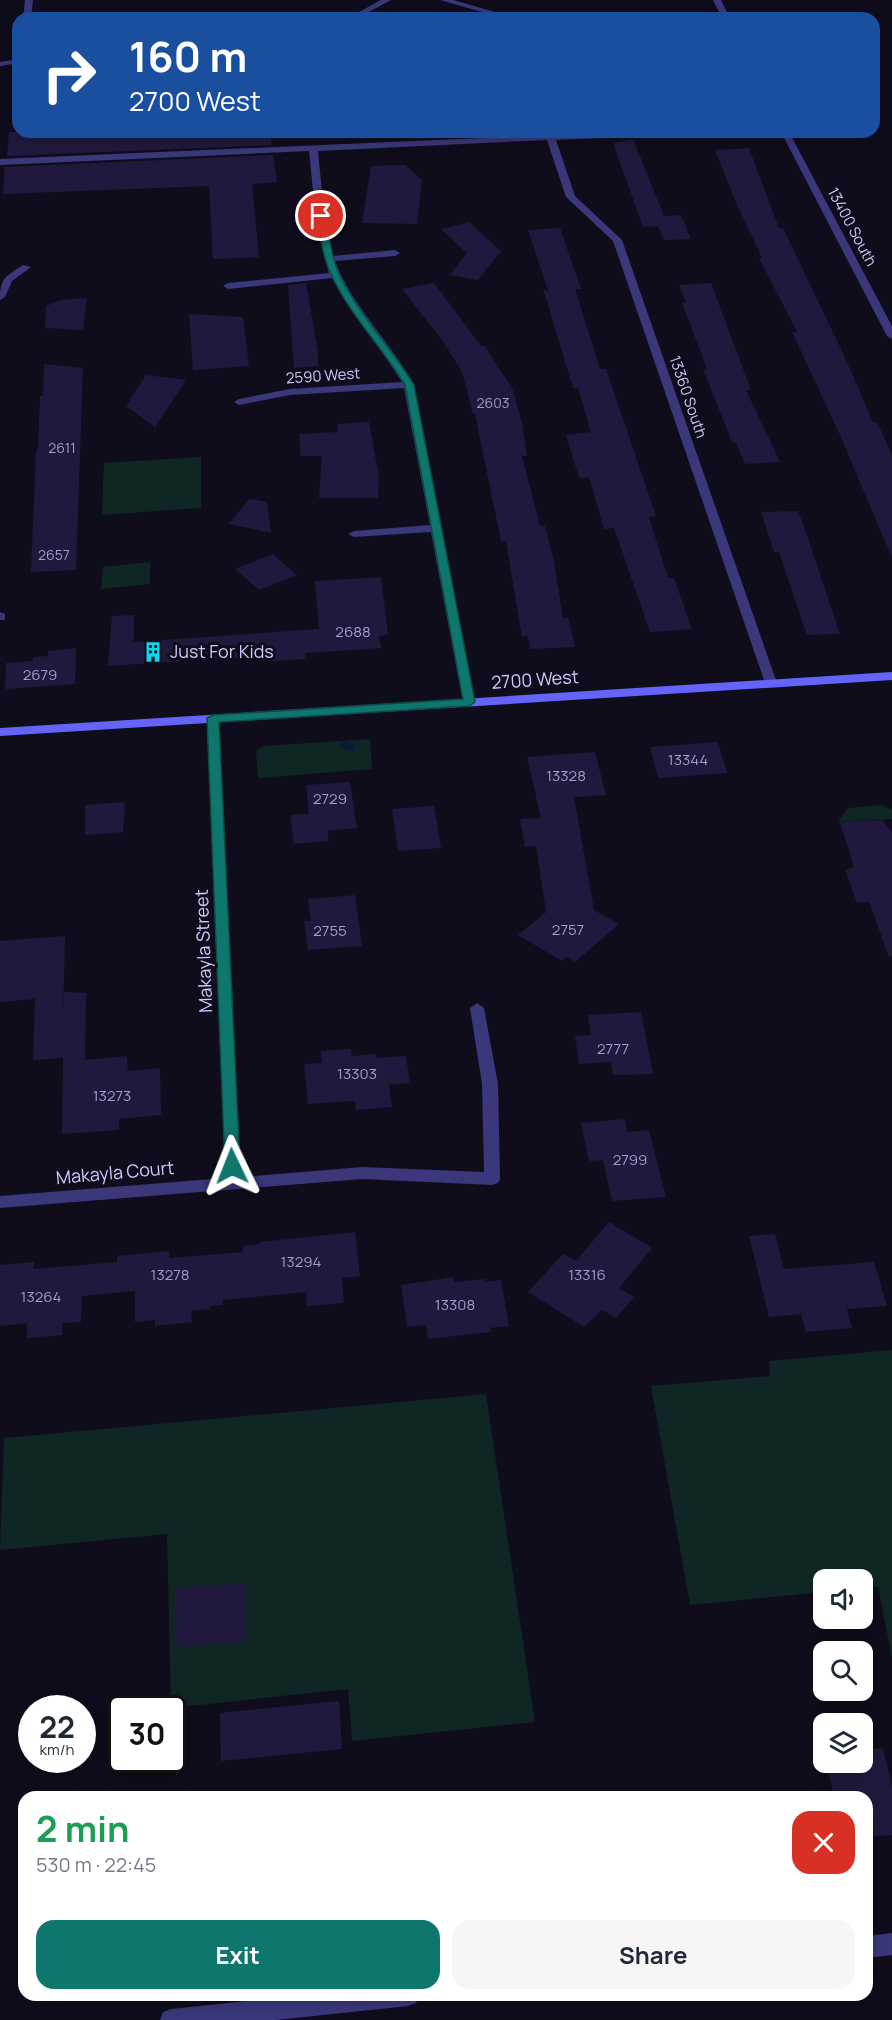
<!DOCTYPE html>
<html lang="en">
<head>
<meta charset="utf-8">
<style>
	body { margin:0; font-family:Manrope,sans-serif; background:#f6f6f7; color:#1f2937; height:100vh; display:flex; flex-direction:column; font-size:22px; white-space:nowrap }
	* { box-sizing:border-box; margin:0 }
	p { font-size:20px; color:#747a83 }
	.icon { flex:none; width:33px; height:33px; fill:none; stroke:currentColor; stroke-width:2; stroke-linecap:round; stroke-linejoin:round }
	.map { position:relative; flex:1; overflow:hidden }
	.drawer { position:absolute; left:18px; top:1791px; width:855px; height:210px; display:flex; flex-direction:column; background:#fff; border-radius:18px; box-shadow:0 3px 15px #0003 }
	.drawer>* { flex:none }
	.banner { position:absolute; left:12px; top:12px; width:868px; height:126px; border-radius:18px; box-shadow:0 3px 15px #0003; background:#1a4fa0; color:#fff; overflow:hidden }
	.controls { position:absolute; left:813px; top:1569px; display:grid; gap:12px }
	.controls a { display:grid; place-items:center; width:60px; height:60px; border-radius:12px; background:#fff; box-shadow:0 3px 15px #0003; font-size:30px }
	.speed { position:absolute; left:18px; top:1695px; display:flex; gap:12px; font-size:30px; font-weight:700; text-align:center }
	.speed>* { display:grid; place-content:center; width:78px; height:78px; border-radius:50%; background:#fff; box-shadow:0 3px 15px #0003; line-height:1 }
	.speed small { font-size:15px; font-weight:400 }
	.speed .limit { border:3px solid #111; border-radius:9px; background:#fff; color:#111 }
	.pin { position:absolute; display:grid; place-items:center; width:51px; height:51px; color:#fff; margin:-26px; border:3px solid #fff; border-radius:50%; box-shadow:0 2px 6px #0007 }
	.me { position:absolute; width:66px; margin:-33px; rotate:358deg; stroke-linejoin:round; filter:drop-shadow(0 0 4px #0008) }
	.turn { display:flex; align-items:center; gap:21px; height:126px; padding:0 18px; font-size:27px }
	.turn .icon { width:78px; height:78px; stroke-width:2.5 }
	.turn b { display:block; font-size:42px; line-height:51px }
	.round { display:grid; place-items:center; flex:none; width:63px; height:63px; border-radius:18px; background:#f6f6f7 }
	.headline { display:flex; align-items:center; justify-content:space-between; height:102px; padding:0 18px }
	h1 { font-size:36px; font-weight:700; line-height:45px; color:#1e9e55 }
	.primary-button { display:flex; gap:12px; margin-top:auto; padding:12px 18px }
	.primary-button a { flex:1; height:69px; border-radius:18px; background:#0f766e; color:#fff; font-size:24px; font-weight:700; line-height:69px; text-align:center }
	.primary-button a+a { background:#f6f6f7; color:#1f2937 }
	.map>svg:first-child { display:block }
</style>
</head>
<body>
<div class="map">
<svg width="892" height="2020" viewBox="0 0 892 2020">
	<rect width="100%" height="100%" fill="#0f0c1c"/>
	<!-- green -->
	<g fill="#0f2625">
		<polygon points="201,457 201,508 102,515 104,463"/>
		<polygon points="150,562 150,584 101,589 103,567"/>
		<polygon points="370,739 372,769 258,778 256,751 264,746"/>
		<polygon points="882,805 892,810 892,819 838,822 848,808"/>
		<polygon points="892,1350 892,1657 878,1587 863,1588 862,1580 824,1580 823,1592 690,1605 651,1386 770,1376 769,1361"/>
		<polygon points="486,1394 535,1722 352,1741 348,1689 171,1708 167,1534 0,1550 4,1438"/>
	</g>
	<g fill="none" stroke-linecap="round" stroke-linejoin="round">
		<!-- stream -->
		<polyline stroke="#0a1b38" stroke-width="7" points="344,744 352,747"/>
	</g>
	<!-- building -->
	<g fill="#20193d">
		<polygon points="9,132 270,132 272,145 7,156"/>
		<polygon points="633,139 664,216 681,215 691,239 664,240 658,226 643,227 613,143"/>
		<polygon points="749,148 779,228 783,228 842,351 873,422 877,422 892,455 892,558 840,435 792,332 797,332 759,258 762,258 737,205 715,150"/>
		<polygon points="273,155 277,182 252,184 259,257 213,259 209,186 3,194 5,167"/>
		<polygon points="395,165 405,165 422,180 417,224 362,223 371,166"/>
		<polygon points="469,222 501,251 478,280 450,275 467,253 441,229"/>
		<polygon points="560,228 581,289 575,289 600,369 606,369 656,516 649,517 668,578 674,578 692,629 650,632 614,528 604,529 589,477 579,478 566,435 591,432 578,388 573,388 543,288 549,293 528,230"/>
		<polygon points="306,283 318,352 318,366 294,368 288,285"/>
		<polygon points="434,283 481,346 485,346 513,390 522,423 527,456 522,456 540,526 545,525 554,562 563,618 568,618 575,647 530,649 528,636 522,637 506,541 501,541 475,414 473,414 462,372 442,340 402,289"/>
		<polygon points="711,283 751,390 746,390 780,462 745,464 736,443 732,442 703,369 707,369 682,303 686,303 679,285"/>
		<polygon points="87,298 83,330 45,328 46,306 60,300"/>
		<polygon points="189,314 243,317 249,366 193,370"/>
		<polygon points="44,364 83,368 76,570 31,572 36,450 38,449 40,396 43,396"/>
		<polygon points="146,375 186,380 155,427 126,406"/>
		<polygon points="369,422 379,477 378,498 319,498 322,456 301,456 299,434 338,432 337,424"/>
		<polygon points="249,499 267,502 271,533 229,524"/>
		<polygon points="798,511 805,529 840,634 807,635 779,552 774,552 761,512"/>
		<polygon points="273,554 297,575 259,590 235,569"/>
		<polygon points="381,577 388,635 379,636 381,648 305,653 306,659 272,661 272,657 227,658 108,666 112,616 134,615 134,640 131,641 134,642 319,629 315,581"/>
		<polygon points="76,648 75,684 5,689 6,663 33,661 33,657 48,656 48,651"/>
		<polygon points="718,742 727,773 658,778 650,747"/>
		<polygon points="595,752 606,795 574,797 594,910 619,924 575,962 567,957 562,961 518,935 546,912 536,846 525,847 520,819 541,818 527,757"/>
		<polygon points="350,782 357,828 327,831 329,841 294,844 290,815 309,814 306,785"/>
		<polygon points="125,802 123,832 85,835 85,805"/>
		<polygon points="434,806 441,848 398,851 392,809"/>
		<polygon points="883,820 892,832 892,956 889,957 869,902 857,903 845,870 854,867 840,822"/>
		<polygon points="355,895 362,946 308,950 304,921 311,921 308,899"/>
		<polygon points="65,936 63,1019 64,992 86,993 85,1060 127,1056 128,1071 160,1068 161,1115 119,1119 119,1130 62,1134 63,1058 33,1060 35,999 0,1002 0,941"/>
		<polygon points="641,1012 653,1074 613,1075 611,1062 579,1064 575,1036 591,1035 588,1015"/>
		<polygon points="351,1049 352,1056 375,1054 376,1058 406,1056 410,1083 389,1085 392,1107 356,1110 355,1101 308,1104 304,1064 322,1063 321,1051"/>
		<polygon points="625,1119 627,1132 649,1130 666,1197 612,1201 603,1160 589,1161 581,1123"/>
		<polygon points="609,1222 652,1248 619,1288 634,1297 616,1318 602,1310 584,1327 528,1292 563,1254 576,1261"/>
		<polygon points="355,1232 360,1276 342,1278 344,1303 307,1306 306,1292 223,1300 223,1305 210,1306 211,1309 191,1311 192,1322 155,1326 155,1320 135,1322 135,1291 82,1296 81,1322 62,1323 62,1335 27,1338 27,1323 0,1326 0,1265 34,1262 34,1269 117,1262 117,1256 169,1251 169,1258 243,1252 243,1246 260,1244 260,1242"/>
		<polygon points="775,1234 784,1269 874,1262 887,1306 847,1309 852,1328 806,1332 801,1314 769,1317 749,1236"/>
		<polygon points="454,1277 454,1282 485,1279 485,1282 501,1280 509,1326 490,1328 491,1332 428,1339 426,1325 407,1327 401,1285"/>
		<polygon points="245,1583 246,1641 176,1647 176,1588"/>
		<polygon points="339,1701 342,1749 221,1761 220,1713"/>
		<polygon points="883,1748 892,1786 892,1835 867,1837 867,1797 834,1797 826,1762 862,1762 862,1750"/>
	</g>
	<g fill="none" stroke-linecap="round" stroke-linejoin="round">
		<!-- minor -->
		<g fill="#3a387a" fill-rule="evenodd">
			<polygon points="25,0 33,0 31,18 23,18"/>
			<polygon points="381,0 391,0 358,18 348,18"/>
			<polygon points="440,0 453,0 516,18 503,18"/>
			<polygon points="18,59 18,63 0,66 0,62"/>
			<path d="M617,132H680L676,135L556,140L575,196L622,240L777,683L775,686H767L765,683L613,241L566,197L547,140L318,151L324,213L333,256L395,250L400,253L395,256L335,261C353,308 391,342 414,385L475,702L469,706L463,702L431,532L354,537L348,534L354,531L430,525L404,388L290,395L239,405L234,402L239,399L290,389L402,382L332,278L228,289L223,286L228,283L329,273L317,230L309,151L0,165V159Z"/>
			<path d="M23,265L31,267L12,281L5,297L0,300C0,278 5,277 23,265Z"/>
			<polygon points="0,612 5,614 5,620 0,620"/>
			<polygon points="213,715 219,719 241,1177 362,1167 484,1172 482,1084 470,1008 477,1003 484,1008 498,1084 500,1179 498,1183 492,1185 362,1179 0,1208 0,1196 225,1178 207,719"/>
			<polygon points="892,1933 892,1955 867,1958 867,1936"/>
			<polygon points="303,1995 419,1995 416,2003 408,2006 276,2020 160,2020 163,2012 171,2009"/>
		</g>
		<!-- tertiary -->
		<g fill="#3a387a" fill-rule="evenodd">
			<polygon points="713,0 721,0 730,18 722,18"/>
			<polygon points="781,132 789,132 892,326 892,339 887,336"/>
		</g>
		<!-- secondary -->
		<polygon fill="#6563fa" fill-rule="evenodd" points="892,672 892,680 0,736 0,728"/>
	</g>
	<!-- route -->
	<path fill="#0f766e" stroke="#0a4d48" stroke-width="1.5" d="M321,213L326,216C329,235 331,256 339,274C358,314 391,347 414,385L475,702L469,706L219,722L240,1166L238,1169H227L225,1166L207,718L213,715L463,699L405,385C382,347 349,314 331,274C322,256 321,235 317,216Z"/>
	<!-- icons -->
	<defs>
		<g id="building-bare" transform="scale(1.62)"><path d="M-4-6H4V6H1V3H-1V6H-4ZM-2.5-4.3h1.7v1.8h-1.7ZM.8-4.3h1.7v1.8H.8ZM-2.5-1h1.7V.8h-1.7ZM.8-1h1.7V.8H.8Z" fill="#07d8eb" stroke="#0f0c1c" stroke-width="2.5" paint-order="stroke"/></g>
	</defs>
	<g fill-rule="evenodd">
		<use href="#building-bare" x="153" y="652"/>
	</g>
	<g text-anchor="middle" stroke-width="6" stroke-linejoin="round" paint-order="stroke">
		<!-- far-number labels -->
		<g font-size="14" fill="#a29dcd">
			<text x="493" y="408">2603</text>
			<text x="62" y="453">2611</text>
			<text x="54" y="560">2657</text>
		</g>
		<!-- far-street labels -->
		<g font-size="15" fill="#cec9fd" stroke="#0f0c1c">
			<text transform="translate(852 227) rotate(62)" y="5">13400 South</text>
			<text transform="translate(323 376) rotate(-4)" y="5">2590 West</text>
			<text transform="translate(688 397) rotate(71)" y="5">13360 South</text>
		</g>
		<!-- number labels -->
		<g font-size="15" fill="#a29dcd">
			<text x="353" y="637">2688</text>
			<text x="40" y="680">2679</text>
			<text x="688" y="765">13344</text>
			<text x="566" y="781">13328</text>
			<text x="330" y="804">2729</text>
			<text x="568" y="935">2757</text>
			<text x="330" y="936">2755</text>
			<text x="613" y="1054">2777</text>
			<text x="357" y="1079">13303</text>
			<text x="112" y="1101">13273</text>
			<text x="630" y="1165">2799</text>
			<text x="301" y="1267">13294</text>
			<text x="170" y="1280">13278</text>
			<text x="587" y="1280">13316</text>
			<text x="41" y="1302">13264</text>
			<text x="455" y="1310">13308</text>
		</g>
		<!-- poi labels -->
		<g font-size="18" fill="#cec9fd" stroke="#0f0c1c" text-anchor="start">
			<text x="170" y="658">Just For Kids</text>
		</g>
		<!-- street labels -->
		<g font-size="18" fill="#cec9fd" stroke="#0f0c1c">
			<text transform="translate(535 680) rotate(-4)" y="6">2700 West</text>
			<text transform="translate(204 951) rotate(-92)" y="6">Makayla Street</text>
			<text transform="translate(115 1173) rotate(-5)" y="6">Makayla Court</text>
		</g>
	</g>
</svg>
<div class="controls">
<a><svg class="icon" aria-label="sound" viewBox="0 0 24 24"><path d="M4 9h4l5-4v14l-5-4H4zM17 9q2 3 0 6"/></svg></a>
<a><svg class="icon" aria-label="search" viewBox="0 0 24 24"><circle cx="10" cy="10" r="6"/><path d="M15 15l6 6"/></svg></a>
<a><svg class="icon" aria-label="layers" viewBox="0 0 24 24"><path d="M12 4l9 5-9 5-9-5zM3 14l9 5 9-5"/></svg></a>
</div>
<div class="speed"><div>22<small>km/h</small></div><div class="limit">30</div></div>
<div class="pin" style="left:321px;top:216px;background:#d93025"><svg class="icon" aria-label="arrive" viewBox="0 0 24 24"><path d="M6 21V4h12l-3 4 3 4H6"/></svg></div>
<svg class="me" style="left:232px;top:1166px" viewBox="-20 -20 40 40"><path d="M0-17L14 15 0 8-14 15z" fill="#0f766e" stroke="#fff" stroke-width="4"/></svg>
<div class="banner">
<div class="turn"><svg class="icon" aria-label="right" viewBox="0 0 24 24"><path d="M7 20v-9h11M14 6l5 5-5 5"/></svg><div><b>160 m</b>2700 West</div></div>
</div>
<section class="drawer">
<div class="headline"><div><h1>2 min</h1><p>530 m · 22:45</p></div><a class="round" style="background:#d93025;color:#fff"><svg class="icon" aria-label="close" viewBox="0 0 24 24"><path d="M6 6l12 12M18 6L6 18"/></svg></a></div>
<div class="primary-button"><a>Exit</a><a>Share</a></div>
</section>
</div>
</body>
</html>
